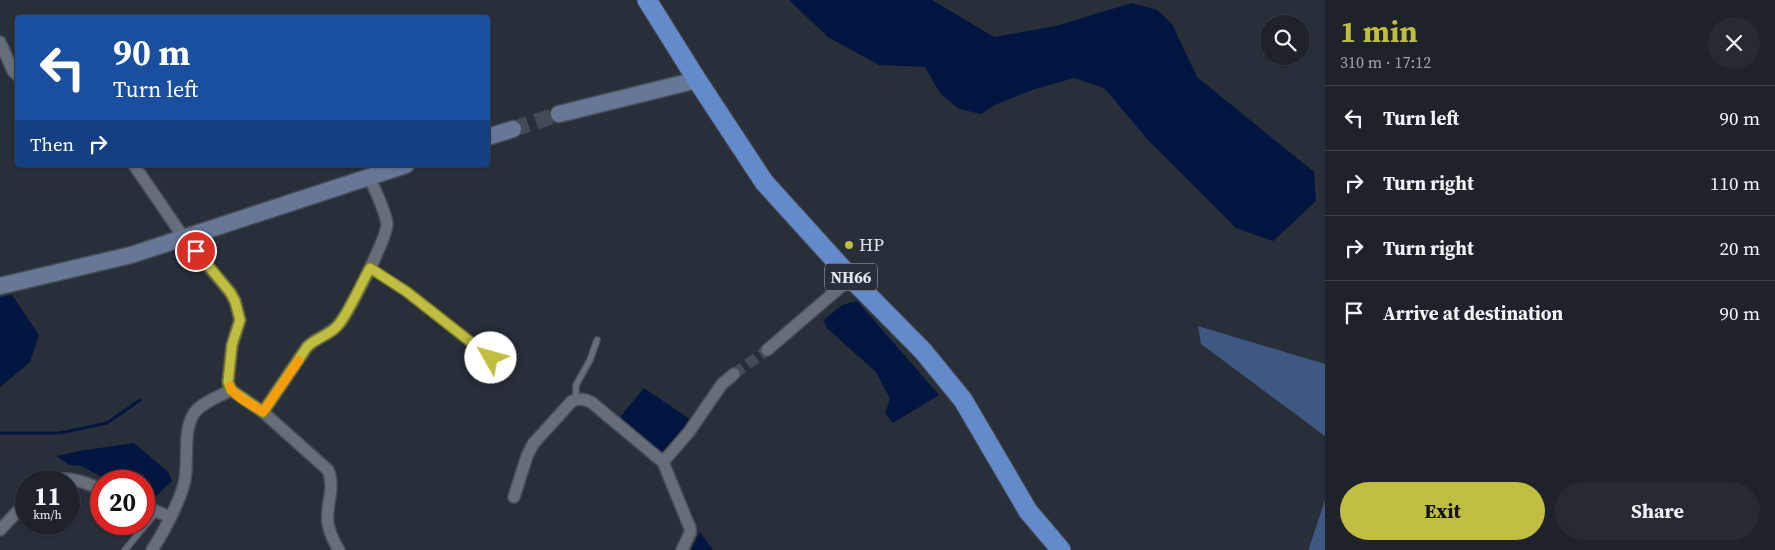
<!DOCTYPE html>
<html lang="en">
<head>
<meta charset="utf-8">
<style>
	body { margin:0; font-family:"Source Serif 4",serif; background:#262b33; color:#f1f3f6; height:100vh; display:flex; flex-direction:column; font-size:19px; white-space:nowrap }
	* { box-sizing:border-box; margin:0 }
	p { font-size:16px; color:#a1a4a9 }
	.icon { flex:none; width:28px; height:28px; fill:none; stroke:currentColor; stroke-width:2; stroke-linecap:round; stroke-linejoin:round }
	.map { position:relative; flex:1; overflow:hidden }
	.drawer { display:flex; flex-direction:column; background:#1e232b; width:450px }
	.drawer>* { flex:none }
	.guide { position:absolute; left:15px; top:15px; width:475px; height:152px; border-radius:5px; box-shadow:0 1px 4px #0004,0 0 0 1px #3c4047; background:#1a4fa0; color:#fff; overflow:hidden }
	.controls { position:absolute; left:1260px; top:15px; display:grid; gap:10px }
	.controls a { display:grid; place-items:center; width:50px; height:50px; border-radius:50%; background:#1e232b; box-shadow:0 1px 4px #0004,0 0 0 1px #3c4047; font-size:25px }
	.speed { position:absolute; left:15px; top:470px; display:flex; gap:10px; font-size:25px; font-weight:700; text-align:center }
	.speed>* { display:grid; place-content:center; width:65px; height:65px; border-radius:50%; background:#1e232b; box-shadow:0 1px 4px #0004,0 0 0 1px #3c4047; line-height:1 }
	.speed small { font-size:12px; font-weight:400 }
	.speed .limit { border:8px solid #d22; background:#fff; color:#111 }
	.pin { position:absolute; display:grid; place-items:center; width:42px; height:42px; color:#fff; margin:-21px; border:2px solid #fff; border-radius:50%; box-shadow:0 1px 5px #0007 }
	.me { position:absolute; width:55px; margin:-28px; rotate:308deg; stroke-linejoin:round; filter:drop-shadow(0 0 4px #0008) }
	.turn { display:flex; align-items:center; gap:18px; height:105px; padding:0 15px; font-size:22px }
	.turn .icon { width:65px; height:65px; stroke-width:2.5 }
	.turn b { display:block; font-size:35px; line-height:42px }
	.then { display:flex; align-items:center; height:48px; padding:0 15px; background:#0003; gap:10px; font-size:19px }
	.round { display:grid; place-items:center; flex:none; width:52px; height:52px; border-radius:26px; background:#262b33 }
	.summary { display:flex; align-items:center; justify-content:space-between; height:85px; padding:0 15px }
	h1 { font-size:30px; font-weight:700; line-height:38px; color:#bfbe41 }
	.primary-button { display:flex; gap:10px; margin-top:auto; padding:10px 15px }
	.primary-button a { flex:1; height:58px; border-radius:30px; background:#bfbe41; color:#111; font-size:20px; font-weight:700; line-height:58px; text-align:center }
	.primary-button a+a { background:#262b33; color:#f1f3f6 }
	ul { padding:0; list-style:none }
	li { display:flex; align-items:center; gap:15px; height:65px; padding:0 15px; border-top:1px solid #3c4047 }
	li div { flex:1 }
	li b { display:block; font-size:19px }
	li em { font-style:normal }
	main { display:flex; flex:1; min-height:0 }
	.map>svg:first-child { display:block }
</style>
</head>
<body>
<main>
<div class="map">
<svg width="1325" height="550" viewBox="0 0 1325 550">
	<rect width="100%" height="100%" fill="#282f39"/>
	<!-- green -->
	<g fill="#3e5882">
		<polygon points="1198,326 1325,364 1325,436 1201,344"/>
		<polygon points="1325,500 1325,550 1310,550 1309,548"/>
	</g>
	<!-- water -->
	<g fill="#001540">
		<polygon points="789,0 932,0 994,37 1056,26 1132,3 1157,10 1172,24 1197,77 1314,172 1316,201 1273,241 1236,228 1148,140 1104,88 1074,78 1032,90 997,104 981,114 959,109 940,93 925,67 879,65 828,37"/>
		<polygon points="12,295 39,335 30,362 0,387 0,297"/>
		<polygon points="857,301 939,395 893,423 885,413 890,399 876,372 828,329 823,321 842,305"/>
		<polygon points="644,388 691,420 661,454 620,417"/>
		<polygon points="134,443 168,472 172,481 150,502 144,499 144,481 110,481 81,466 69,465 57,456 79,451"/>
		<polygon points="700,532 713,550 691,550"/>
	</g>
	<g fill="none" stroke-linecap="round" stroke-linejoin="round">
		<!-- stream -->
		<polyline stroke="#001540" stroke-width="3" points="0,433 60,433 107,423 140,400"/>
		<!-- minor-tunnel -->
		<polyline stroke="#444b54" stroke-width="11" stroke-dasharray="11 5.5" stroke-linecap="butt" points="734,374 767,350"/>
		<!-- secondary-tunnel -->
		<polyline stroke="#444b54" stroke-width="16" stroke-dasharray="16 8" stroke-linecap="butt" points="513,129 559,114"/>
		<!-- service casing -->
		<g stroke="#484d56" stroke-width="8">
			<g id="service">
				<polyline points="370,269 407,291 491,358"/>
				<polyline points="576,399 576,385 590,360 597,340"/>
				<polyline points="125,550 157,511"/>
			</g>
		</g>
		<!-- minor casing -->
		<g stroke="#484d56" stroke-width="14">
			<g id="minor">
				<polyline points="0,42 13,71 18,76"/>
				<path d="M134,165L184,238L230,292L235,301L240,320L232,345L228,382L231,390L263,412L328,470C336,488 325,506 328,524C330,534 334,542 339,550"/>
				<polyline points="767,350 851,278"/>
				<path d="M263,412L307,347C316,337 330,335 339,324C349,312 387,238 387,224C386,211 374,189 369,176"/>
				<path d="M49,481C67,475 84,482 101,489"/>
				<path d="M514,497L527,456L533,444L572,401C579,398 584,399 591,402L663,462"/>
				<polyline points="144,506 170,517"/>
				<polyline points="0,530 26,502"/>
				<path d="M152,550C164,532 178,505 184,484C190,463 181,431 195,412C203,402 220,396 231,390"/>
				<polyline points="682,550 690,533 690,528 663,462 689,432 722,384 734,374"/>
			</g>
		</g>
		<!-- secondary casing -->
		<g stroke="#484d56" stroke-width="19">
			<g id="secondary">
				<polyline points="559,114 697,80"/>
				<polyline points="488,137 513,129"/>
				<polyline points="0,286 131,255 406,165"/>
			</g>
		</g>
		<!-- trunk casing -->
		<g stroke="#484d56" stroke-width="21">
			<polyline id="trunk" points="647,0 697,80 764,182 851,278 923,351 963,400 1028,511 1061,550"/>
		</g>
		<!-- service -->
		<use href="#service" stroke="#666e7a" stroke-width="5.5"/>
		<!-- minor -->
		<use href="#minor" stroke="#666e7a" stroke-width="11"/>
		<!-- secondary -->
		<use href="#secondary" stroke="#657898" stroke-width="16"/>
		<!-- trunk -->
		<use href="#trunk" stroke="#638aca" stroke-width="19"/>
	</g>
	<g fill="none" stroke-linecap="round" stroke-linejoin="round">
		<!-- route casing -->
		<g stroke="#7c7c2a" stroke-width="12">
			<path id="route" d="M196,251L230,292L235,301L240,320L232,345L228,382L231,390L263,412L307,347C317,337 331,335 339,324C350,310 361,284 370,268L407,292L491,358"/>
		</g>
		<!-- route -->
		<use href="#route" stroke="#bfbe41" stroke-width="9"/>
		<!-- slow -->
		<path stroke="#f59e0b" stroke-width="9" d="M230,386C235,398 253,405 263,412L299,360"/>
	</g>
	<!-- markers -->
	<circle fill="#bfbe41" stroke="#282f39" stroke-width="2" cx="849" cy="245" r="5"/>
	<g text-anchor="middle" stroke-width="5" stroke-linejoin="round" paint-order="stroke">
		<!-- shield labels -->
		<rect fill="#282f39" stroke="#abb0b8" stroke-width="1" x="825" y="263.5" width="52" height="27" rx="4"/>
		<g font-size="16" font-weight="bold" fill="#e3e7ee">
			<text x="851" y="283">NH66</text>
		</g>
		<!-- poi labels -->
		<g font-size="18" fill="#e3e7ee" stroke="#282f39" text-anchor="start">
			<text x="859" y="251">HP</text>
		</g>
	</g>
</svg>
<div class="controls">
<a><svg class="icon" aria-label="search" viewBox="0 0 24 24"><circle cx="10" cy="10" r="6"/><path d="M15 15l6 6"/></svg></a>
</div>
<div class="speed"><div>11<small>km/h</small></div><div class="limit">20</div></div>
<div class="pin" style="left:196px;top:251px;background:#d93025"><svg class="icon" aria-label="arrive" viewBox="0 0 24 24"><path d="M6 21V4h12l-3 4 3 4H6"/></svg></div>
<svg class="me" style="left:491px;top:358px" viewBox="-20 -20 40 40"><circle r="19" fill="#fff"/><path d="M0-13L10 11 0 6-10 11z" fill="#bfbe41"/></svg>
<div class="guide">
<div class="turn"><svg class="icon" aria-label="left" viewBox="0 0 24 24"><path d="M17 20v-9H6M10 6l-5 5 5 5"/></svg><div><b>90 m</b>Turn left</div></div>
<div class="then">Then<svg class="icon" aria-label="right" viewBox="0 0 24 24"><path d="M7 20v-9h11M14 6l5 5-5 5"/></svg></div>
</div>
</div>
<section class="drawer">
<div class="summary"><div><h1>1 min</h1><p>310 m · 17:12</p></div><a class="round"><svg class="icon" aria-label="close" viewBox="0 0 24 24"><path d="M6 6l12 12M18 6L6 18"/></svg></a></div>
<ul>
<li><svg class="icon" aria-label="left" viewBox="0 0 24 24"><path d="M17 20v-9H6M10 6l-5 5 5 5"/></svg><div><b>Turn left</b></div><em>90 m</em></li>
<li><svg class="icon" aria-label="right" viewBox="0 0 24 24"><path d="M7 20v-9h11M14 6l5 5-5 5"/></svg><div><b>Turn right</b></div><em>110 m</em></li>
<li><svg class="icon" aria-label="right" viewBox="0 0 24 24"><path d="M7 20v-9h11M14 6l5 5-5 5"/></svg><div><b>Turn right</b></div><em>20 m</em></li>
<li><svg class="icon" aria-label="arrive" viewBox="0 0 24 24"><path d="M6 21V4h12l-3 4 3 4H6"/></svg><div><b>Arrive at destination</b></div><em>90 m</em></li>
</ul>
<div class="primary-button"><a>Exit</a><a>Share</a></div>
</section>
</main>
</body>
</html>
